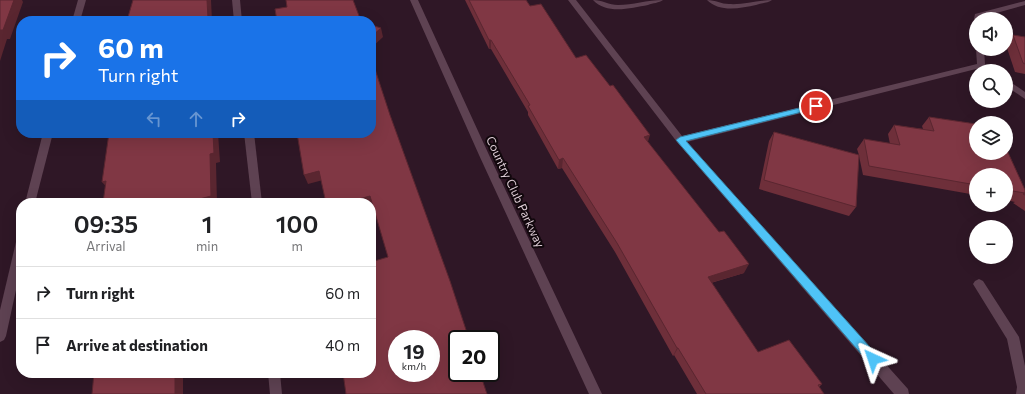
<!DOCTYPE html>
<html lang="en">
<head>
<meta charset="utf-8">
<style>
	body { margin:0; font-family:Commissioner,sans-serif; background:#f2f2f2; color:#202124; height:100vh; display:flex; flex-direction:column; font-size:15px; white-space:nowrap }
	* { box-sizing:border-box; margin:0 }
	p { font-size:13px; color:#757577 }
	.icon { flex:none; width:22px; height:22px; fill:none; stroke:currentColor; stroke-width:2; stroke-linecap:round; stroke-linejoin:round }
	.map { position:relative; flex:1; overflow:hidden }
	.details { position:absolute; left:16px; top:198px; width:360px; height:180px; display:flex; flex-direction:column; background:#fff; border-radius:16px; box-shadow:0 4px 16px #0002 }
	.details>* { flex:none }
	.hud { position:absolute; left:16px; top:16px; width:360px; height:122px; border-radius:16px; box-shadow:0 4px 16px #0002; background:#1a73e8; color:#fff; overflow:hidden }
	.controls { position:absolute; left:969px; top:12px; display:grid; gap:8px }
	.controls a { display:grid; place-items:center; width:44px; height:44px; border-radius:50%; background:#fff; box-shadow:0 4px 16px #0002; font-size:20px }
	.speed { position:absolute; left:388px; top:330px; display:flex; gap:8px; font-size:20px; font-weight:700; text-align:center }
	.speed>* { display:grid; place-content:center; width:52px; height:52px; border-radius:50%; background:#fff; box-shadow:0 4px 16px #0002; line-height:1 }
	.speed small { font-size:10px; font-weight:400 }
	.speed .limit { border:2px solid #111; border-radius:6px; background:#fff; color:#111 }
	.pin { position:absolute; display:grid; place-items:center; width:34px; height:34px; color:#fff; margin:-17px; border:2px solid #fff; border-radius:50%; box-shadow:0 1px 4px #0007 }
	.me { position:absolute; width:44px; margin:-22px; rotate:318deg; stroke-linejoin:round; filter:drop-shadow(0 0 3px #0008) }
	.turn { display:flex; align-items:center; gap:14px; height:84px; padding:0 16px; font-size:18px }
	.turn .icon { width:52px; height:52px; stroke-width:2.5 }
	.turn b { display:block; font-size:28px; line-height:34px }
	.lanes { display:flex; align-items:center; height:38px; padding:0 16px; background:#0003; justify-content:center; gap:20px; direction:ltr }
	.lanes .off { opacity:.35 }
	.eta { display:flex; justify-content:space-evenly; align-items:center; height:68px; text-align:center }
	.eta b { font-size:24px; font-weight:600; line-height:28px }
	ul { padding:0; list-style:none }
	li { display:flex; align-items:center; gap:12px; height:52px; padding:0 16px; border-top:1px solid #e0e0e0 }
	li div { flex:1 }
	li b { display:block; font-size:15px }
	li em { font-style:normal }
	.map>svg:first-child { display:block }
</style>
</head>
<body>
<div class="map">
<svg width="1025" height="394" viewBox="0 0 1025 394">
	<rect width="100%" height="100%" fill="#2f1726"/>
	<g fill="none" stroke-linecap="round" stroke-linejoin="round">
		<!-- lane -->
		<g fill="#5e4252" fill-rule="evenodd">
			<polygon points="232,0 240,0 242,21 234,21"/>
			<polygon points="568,0 576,0 682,136 977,64 976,49 984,49 985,64 994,71 985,71 980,68 687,142 908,389 909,394 894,394 677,142"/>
			<path d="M593,0C602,0 609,5 618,5C633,5 647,0 663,0C659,3 653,3 648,5C631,8 607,15 593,0Z"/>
			<path d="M707,0C716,0 721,4 729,4C744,5 757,0 772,0C768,3 762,3 756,5C741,8 720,13 707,0Z"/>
			<polygon points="1025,1 1025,5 982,17 982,19 976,19 976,21 974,19 975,14"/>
			<polygon points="1006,79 1025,92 1025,99 1006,86"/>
			<polygon points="244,133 254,133 262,203 252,203"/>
			<polygon points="268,373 280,373 282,394 270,394"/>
		</g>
		<!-- street -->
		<g fill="#5e4252" fill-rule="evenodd">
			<polygon points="78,0 86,0 80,21 72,21"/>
			<polygon points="410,0 418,0 489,155 602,394 589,394 479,155"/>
			<polygon points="43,133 53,133 35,203 25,203"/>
			<polygon points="21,238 21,267 6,336 4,340 0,342 0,310 16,242 17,239"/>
			<polygon points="979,279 983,281 1019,337 1025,366 1025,394 1016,394 1017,387 1007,339 973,284 975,281"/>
		</g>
	</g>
	<!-- wall -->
	<g fill="#6e2f3a">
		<polygon points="465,0 526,0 530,6 576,58 648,142 744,273 711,283 758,352 822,384 819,387 824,394 697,394 674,355 673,356 615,252 562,168 558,169 528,115 528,112 491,49 489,49"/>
		<polygon points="1013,35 1025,37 1025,74 1015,72 1006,45 1006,44"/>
		<polygon points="929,117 976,124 976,153 1006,153 1006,148 1025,190 1025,211 1013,203 1015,202 1006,200 1006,175 976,175 976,195 863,175 859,156 856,207 849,216 759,189 769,141 774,132 859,155 857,149 864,139 890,144 888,134 894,125 923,129 922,126"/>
	</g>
	<!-- shaded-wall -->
	<g fill="#5a2630">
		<polygon points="14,0 22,0 23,2 10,39 7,39 0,61 0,30"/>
		<polygon points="207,0 211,0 212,21 206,21"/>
		<polygon points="381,28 383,37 371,48 371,37"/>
		<rect x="489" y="40" width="2" height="9"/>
		<polygon points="213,133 218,133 220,162 216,163 217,203 188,203 210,154"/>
		<polygon points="650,135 647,145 644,137"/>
		<polygon points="563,158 562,168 558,169 559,160"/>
		<polygon points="319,171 323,180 308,184 304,175"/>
		<polygon points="106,181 110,191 102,182"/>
		<polygon points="370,196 372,205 371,205 371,203 344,203"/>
		<polygon points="749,264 744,273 703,285 708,277"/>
		<polygon points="677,348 678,348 674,355 673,356"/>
		<rect x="175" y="373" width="8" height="21"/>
	</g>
	<!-- building -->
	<g fill="#803744" stroke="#5a2630" fill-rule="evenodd">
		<polygon points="0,0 14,0 3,30 0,30"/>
		<polygon points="133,0 207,0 208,18 206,19 206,21 125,21 126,17 128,17"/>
		<polygon points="286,0 353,0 361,21 277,21 275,9 287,7"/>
		<polygon points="469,0 526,0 530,6 541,4 576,58 586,55 610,86 613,85 650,135 644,137 719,232 724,231 749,264 708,277 758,352 789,340 822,384 818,385 824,394 706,394 678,348 677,348 617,243 563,158 559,160 528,106 530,105 491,40 489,40"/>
		<polygon points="371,25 381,28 371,37"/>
		<polygon points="1013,35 1025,37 1025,64 1023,63"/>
		<path d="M371,57L390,115L450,281L469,339H457V373H480L487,394H346L343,373H371V262L388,257L370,196L344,203H326L319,171L304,175L297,133H371ZM397,339H431V373H397Z"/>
		<polygon points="929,117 976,124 976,153 1006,153 1006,148 1025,190 1025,195 1023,194 1025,193 1006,190 1006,175 976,175 976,185 869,166 864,139 900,145 894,125 934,131"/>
		<polygon points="774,132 859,155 856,207 764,180"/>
		<polygon points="109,133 213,133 214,153 210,154 211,196 188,202 188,203 103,203 106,181 102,182"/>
		<polygon points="94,373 175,373 175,394 92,394"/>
	</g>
	<!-- route -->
	<polygon fill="#4fc3f7" stroke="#337fa1" points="816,104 818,104 818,108 686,141 877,355 879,359 877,363 873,365 869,363 676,140 680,137"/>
	<g text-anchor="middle" stroke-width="4" stroke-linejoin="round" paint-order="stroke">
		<!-- street labels -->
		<g font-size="12" fill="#dfced7" stroke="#11070c">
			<text transform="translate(515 192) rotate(65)" y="4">Country Club Parkway</text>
		</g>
	</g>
</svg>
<div class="controls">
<a><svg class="icon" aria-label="sound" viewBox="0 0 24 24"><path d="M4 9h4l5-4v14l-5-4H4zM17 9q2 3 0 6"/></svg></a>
<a><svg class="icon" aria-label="search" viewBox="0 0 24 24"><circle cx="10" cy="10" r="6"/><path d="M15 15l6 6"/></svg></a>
<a><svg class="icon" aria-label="layers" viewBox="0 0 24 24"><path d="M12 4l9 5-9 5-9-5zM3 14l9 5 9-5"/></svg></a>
<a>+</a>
<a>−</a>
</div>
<div class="speed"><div>19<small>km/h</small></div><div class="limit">20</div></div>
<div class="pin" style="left:816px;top:106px;background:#d93025"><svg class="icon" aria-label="arrive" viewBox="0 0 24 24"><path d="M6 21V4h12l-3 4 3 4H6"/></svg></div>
<svg class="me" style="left:873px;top:359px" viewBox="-20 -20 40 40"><path d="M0-17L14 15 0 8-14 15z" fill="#4fc3f7" stroke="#fff" stroke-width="4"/></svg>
<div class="hud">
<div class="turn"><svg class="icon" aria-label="right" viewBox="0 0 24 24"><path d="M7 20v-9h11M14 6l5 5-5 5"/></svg><div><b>60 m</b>Turn right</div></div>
<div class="lanes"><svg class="icon off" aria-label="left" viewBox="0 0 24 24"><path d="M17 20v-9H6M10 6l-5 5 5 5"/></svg><svg class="icon off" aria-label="ahead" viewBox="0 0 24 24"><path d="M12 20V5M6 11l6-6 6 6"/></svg><svg class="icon" aria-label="right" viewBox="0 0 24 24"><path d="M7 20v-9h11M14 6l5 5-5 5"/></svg></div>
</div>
<section class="details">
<div class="eta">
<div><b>09:35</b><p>Arrival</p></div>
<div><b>1</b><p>min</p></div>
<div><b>100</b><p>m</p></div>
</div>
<ul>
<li><svg class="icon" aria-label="right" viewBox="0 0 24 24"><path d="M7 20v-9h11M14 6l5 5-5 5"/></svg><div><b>Turn right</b></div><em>60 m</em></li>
<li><svg class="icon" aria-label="arrive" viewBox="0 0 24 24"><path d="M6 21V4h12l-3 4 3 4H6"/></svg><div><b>Arrive at destination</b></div><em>40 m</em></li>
</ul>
</section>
</div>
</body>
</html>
